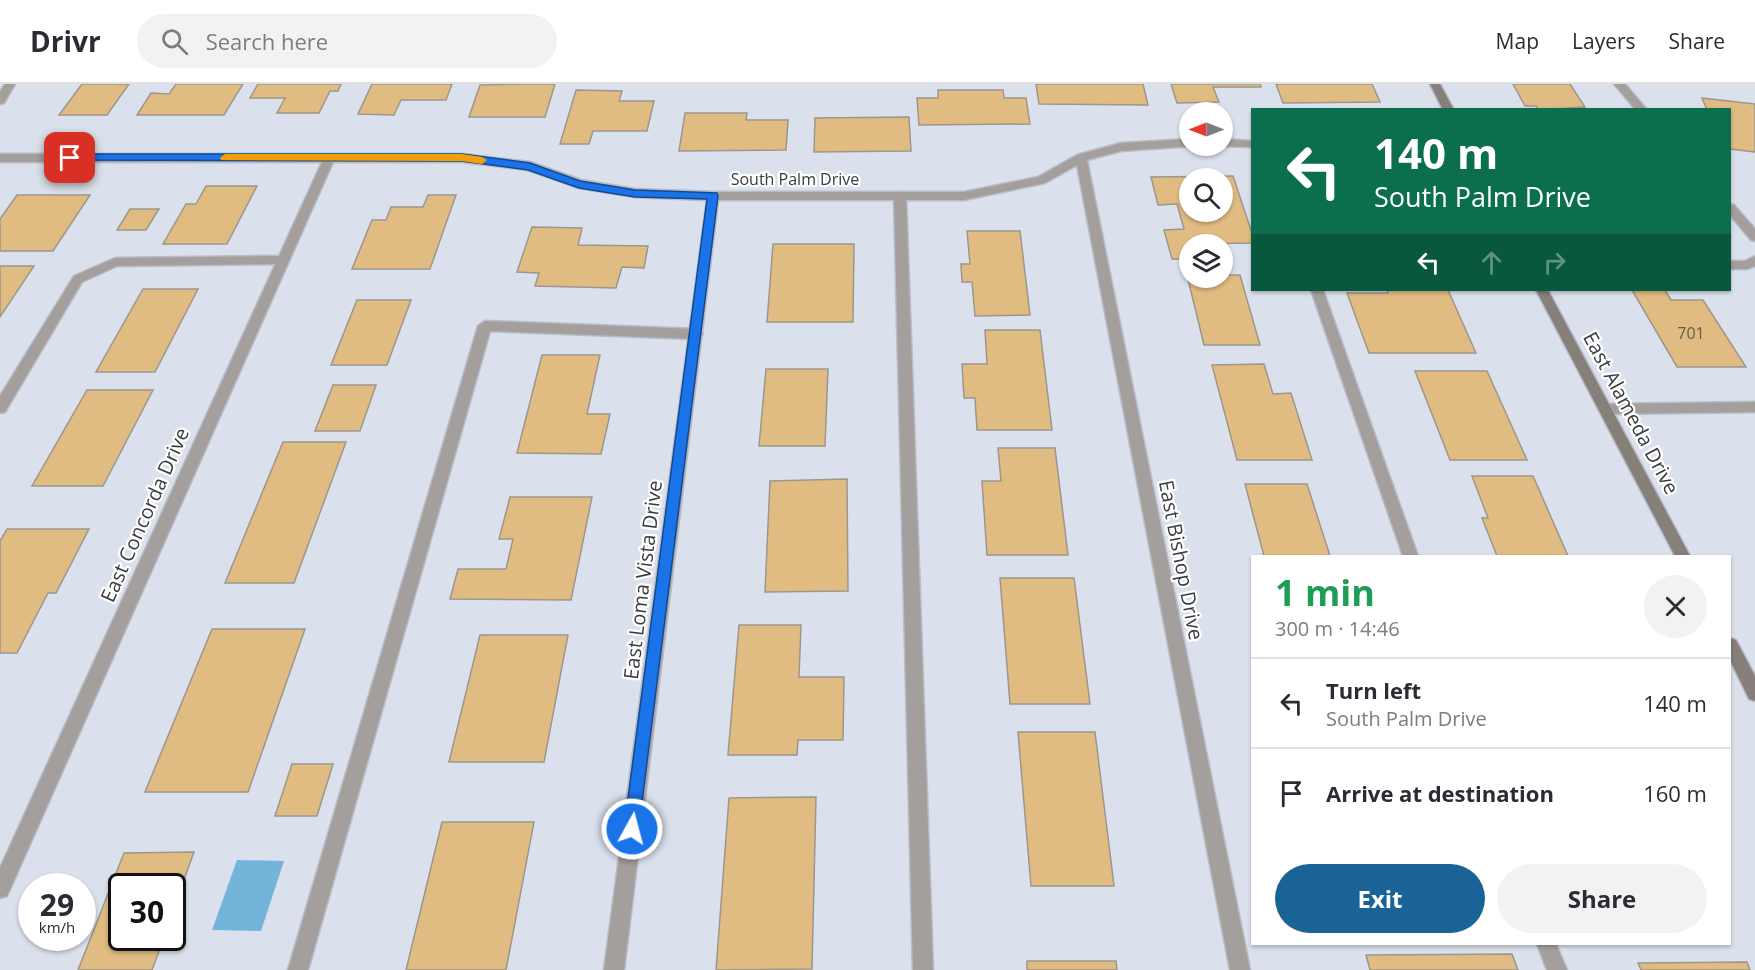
<!DOCTYPE html>
<html lang="en">
<head>
<meta charset="utf-8">
<style>
	body { margin:0; font-family:"Open Sans",sans-serif; background:#f2f2f3; color:#2b2b33; height:100vh; display:flex; flex-direction:column; font-size:22px; white-space:nowrap }
	* { box-sizing:border-box; margin:0 }
	p { font-size:20px; color:#7c7c81 }
	.icon { flex:none; width:33px; height:33px; fill:none; stroke:currentColor; stroke-width:2; stroke-linecap:round; stroke-linejoin:round }
	.map { position:relative; flex:1; overflow:hidden }
	.panel { position:absolute; left:1251px; top:471px; width:480px; height:390px; display:flex; flex-direction:column; background:#fff; border-radius:0px; box-shadow:0 2px 4px #0004 }
	.panel>* { flex:none }
	.hud { position:absolute; left:1251px; top:24px; width:480px; height:183px; border-radius:0px; box-shadow:0 2px 4px #0004; background:#0b6e4f; color:#fff; overflow:hidden }
	.needle { width:39px; rotate:270deg }
	.fabs { position:absolute; left:1179px; top:18px; display:grid; gap:12px }
	.fabs a { display:grid; place-items:center; width:54px; height:54px; border-radius:50%; background:#fff; box-shadow:0 2px 4px #0004; font-size:30px }
	.speed { position:absolute; left:18px; top:789px; display:flex; gap:12px; font-size:30px; font-weight:700; text-align:center }
	.speed>* { display:grid; place-content:center; width:78px; height:78px; border-radius:50%; background:#fff; box-shadow:0 2px 4px #0004; line-height:1 }
	.speed small { font-size:15px; font-weight:400 }
	.speed .limit { border:3px solid #111; border-radius:9px; background:#fff; color:#111 }
	.pin { position:absolute; display:grid; place-items:center; width:51px; height:51px; color:#fff; margin:-26px; border-radius:12px; box-shadow:0 3px 9px #0006 }
	.me { position:absolute; width:66px; margin:-33px; rotate:7deg; stroke-linejoin:round; filter:drop-shadow(0 0 4px #0008) }
	.turn { display:flex; align-items:center; gap:21px; height:126px; padding:0 24px; font-size:27px }
	.turn .icon { width:78px; height:78px; stroke-width:2.5 }
	.turn b { display:block; font-size:42px; line-height:51px }
	.lanes { display:flex; align-items:center; height:57px; padding:0 24px; background:#0003; justify-content:center; gap:30px; direction:ltr }
	.lanes .off { opacity:.35 }
	.round { display:grid; place-items:center; flex:none; width:63px; height:63px; border-radius:32px; background:#f2f2f3 }
	.headline { display:flex; align-items:center; justify-content:space-between; height:102px; padding:0 24px }
	h1 { font-size:36px; font-weight:700; line-height:45px; color:#1e9e55 }
	.primary-button { display:flex; gap:12px; margin-top:auto; padding:12px 24px }
	.primary-button a { flex:1; height:69px; border-radius:36px; background:#1a6396; color:#fff; font-size:24px; font-weight:700; line-height:69px; text-align:center }
	.primary-button a+a { background:#f2f2f3; color:#2b2b33 }
	ul { padding:0; list-style:none }
	li { display:flex; align-items:center; gap:18px; height:90px; padding:0 24px; border-top:2px solid #e1e1e2 }
	li div { flex:1 }
	li b { display:block; font-size:22px }
	li em { font-style:normal }
	header { display:flex; align-items:center; gap:36px; box-sizing:border-box; height:84px; padding:0 30px; background:#fff; border-bottom:2px solid #e1e1e2 }
	header strong { font-size:28px }
	nav { display:flex; gap:33px; margin-inline-start:auto; font-size:21px }
	.search { width:420px; height:54px; background:#f2f2f3; display:flex; align-items:center; gap:15px; box-sizing:border-box; padding:0 21px; border-radius:33px; color:#7c7c81; font-size:22px }
	.map>svg:first-child { display:block }
</style>
</head>
<body>
<header>
<strong>Drivr</strong>
<div class="search"><svg class="icon" aria-label="search" viewBox="0 0 24 24"><circle cx="10" cy="10" r="6"/><path d="M15 15l6 6"/></svg>Search here</div>
<nav><a>Map</a><a>Layers</a><a>Share</a></nav>
</header>
<div class="map">
<svg width="1755" height="886" viewBox="0 0 1755 886">
	<rect width="100%" height="100%" fill="#dbe1ec"/>
	<!-- water -->
	<polygon fill="#73b4da" points="237,776 284,777 261,847 212,846"/>
	<!-- building -->
	<g fill="#e1bc82" stroke="#9c968c" stroke-width="1.5" fill-rule="evenodd">
		<polygon points="82,0 129,0 107,31 59,31"/>
		<polygon points="176,0 243,0 224,31 137,31 151,9 169,10"/>
		<polygon points="258,0 341,0 338,7 330,7 319,29 277,29 285,14 250,14"/>
		<polygon points="372,0 452,0 446,16 401,16 394,31 358,30"/>
		<polygon points="518,0 555,0 545,33 469,33 480,1"/>
		<polygon points="1036,0 1143,0 1148,21 1039,20"/>
		<polygon points="1171,0 1260,0 1261,3 1213,3 1219,18 1177,19"/>
		<polygon points="1276,0 1372,0 1380,18 1283,19"/>
		<polygon points="1513,0 1570,0 1585,23 1538,26 1536,22 1525,22"/>
		<polygon points="576,6 622,7 619,17 654,17 647,47 593,47 589,60 560,60"/>
		<polygon points="938,6 1003,6 1004,14 1026,14 1030,40 919,41 917,14 938,14"/>
		<polygon points="1702,14 1755,20 1755,68 1730,65 1730,26 1707,26"/>
		<polygon points="685,29 747,29 746,36 788,36 786,66 679,67"/>
		<polygon points="909,33 911,67 814,68 815,34"/>
		<path d="M1233,92L1252,149V159L1190,160V175H1172L1164,146L1184,145L1177,120L1158,121L1151,93ZM1190,94H1222V128H1190Z"/>
		<polygon points="206,102 257,102 227,160 163,160 186,120 196,120"/>
		<polygon points="17,111 90,111 53,167 0,167 0,135"/>
		<polygon points="428,111 456,111 430,185 352,185 372,136 386,136 391,123 423,123"/>
		<polygon points="130,125 159,125 146,146 117,146"/>
		<polygon points="532,143 582,144 578,161 648,162 644,184 622,183 616,204 535,202 539,189 517,188"/>
		<polygon points="967,147 1020,147 1030,231 975,232 972,198 962,198 961,180 970,180"/>
		<polygon points="773,160 854,160 853,238 767,238"/>
		<polygon points="0,182 34,182 0,233"/>
		<polygon points="1187,191 1190,191 1190,194 1222,194 1222,191 1240,191 1260,261 1204,261"/>
		<polygon points="143,205 198,205 155,288 96,288"/>
		<polygon points="1387,206 1448,206 1476,269 1369,269 1347,209 1388,209"/>
		<polygon points="1632,206 1665,206 1671,216 1703,216 1746,283 1677,283"/>
		<polygon points="357,216 411,216 387,281 331,281"/>
		<polygon points="985,246 1040,246 1052,346 977,346 975,314 964,314 962,280 987,280"/>
		<polygon points="542,271 600,271 587,330 610,330 601,370 517,369"/>
		<polygon points="1264,280 1273,310 1291,309 1312,376 1237,376 1212,281"/>
		<polygon points="766,285 828,285 825,362 759,362"/>
		<polygon points="1415,287 1487,287 1527,376 1450,376"/>
		<polygon points="333,301 376,301 360,347 315,347"/>
		<polygon points="87,306 153,306 103,402 32,402"/>
		<polygon points="283,358 346,358 294,499 225,499"/>
		<polygon points="998,364 1055,364 1068,471 987,471 982,397 1001,397"/>
		<polygon points="1472,392 1533,392 1568,472 1497,472 1482,434 1488,434"/>
		<polygon points="847,395 848,507 765,508 770,397"/>
		<polygon points="1245,400 1307,400 1330,472 1264,472"/>
		<polygon points="510,413 592,413 571,516 450,515 458,485 506,485 513,455 499,455"/>
		<polygon points="7,445 89,445 56,509 48,509 17,569 0,569 0,457"/>
		<polygon points="1000,494 1074,494 1090,620 1010,620"/>
		<polygon points="739,541 801,541 799,593 844,593 843,656 798,656 797,671 728,671"/>
		<polygon points="212,545 305,545 248,708 145,708"/>
		<polygon points="480,551 568,551 544,678 449,678"/>
		<polygon points="1018,648 1095,648 1114,802 1031,802"/>
		<polygon points="292,680 333,680 317,732 275,732"/>
		<polygon points="816,713 812,885 716,886 729,714"/>
		<polygon points="442,738 534,738 506,886 406,886"/>
		<polygon points="194,768 172,829 172,802 122,802 122,854 164,854 152,886 78,886 124,769"/>
		<polygon points="1512,870 1518,886 1370,886 1366,871"/>
		<polygon points="1027,877 1116,877 1117,886 1027,886"/>
		<polygon points="1747,878 1750,886 1641,886 1638,879"/>
	</g>
	<g fill="none" stroke-linecap="round" stroke-linejoin="round">
		<!-- lane casing -->
		<g stroke="#b7bcc6" stroke-width="3">
			<g id="lane">
				<polygon points="1614,0 1625,0 1647,26 1636,26"/>
				<polygon points="900,108 906,112 933,886 913,886 894,112"/>
				<polygon points="1730,120 1734,121 1755,145 1755,157 1751,156 1730,131"/>
				<polygon points="283,172 289,176 283,180 117,182 82,198 5,328 0,329 0,312 74,192 115,174"/>
				<polygon points="1755,172 1755,182 1747,185 1730,185 1730,177 1745,177"/>
				<polygon points="1311,206 1323,206 1418,472 1403,472"/>
				<polygon points="485,237 696,245 703,250 696,255 490,247 308,886 288,886 478,242"/>
				<polygon points="1537,860 1556,860 1567,886 1547,886"/>
			</g>
		</g>
		<!-- street casing -->
		<g stroke="#b7bcc6" stroke-width="3">
			<g id="street">
				<polygon points="5,0 15,0 4,19 0,20 0,8"/>
				<polygon points="1190,55 1190,62 1194,62 1121,67 1087,76 1250,886 1230,886 1077,81 1045,99 964,116 718,116 624,886 604,886 707,116 635,113 579,104 528,86 462,78 333,78 7,812 0,814 0,784 322,78 0,78 0,70 462,70 530,78 581,96 635,105 713,108 964,108 1038,93 1077,71 1121,59"/>
				<polygon points="1222,55 1252,57 1252,63 1218,62 1222,62"/>
				<polygon points="1755,318 1755,328 1606,330 1599,325 1606,320"/>
			</g>
		</g>
		<!-- secondary casing -->
		<g stroke="#b7bcc6" stroke-width="3">
			<g id="secondary">
				<polygon points="1430,0 1440,0 1454,26 1443,26"/>
				<polygon points="1536,206 1548,206 1690,472 1675,472"/>
				<polygon points="1730,554 1736,556 1755,592 1755,617 1749,615 1730,576"/>
			</g>
		</g>
		<!-- lane -->
		<use href="#lane" fill="#a49f9c" fill-rule="evenodd"/>
		<!-- street -->
		<use href="#street" fill="#a49f9c" fill-rule="evenodd"/>
		<!-- secondary -->
		<use href="#secondary" fill="#867f7a" fill-rule="evenodd"/>
	</g>
	<!-- route -->
	<polygon fill="#1a73e8" stroke="#114b97" stroke-width="1.5" points="70,70 462,70 530,79 580,97 635,106 717,109 718,112 638,750 632,753 627,750 624,745 707,115 635,113 579,104 528,86 462,77 67,76 67,71"/>
	<!-- slow -->
	<polygon fill="#f59e0b" points="225,70 462,70 482,73 487,76 482,80 462,77 221,76 220,74"/>
	<g text-anchor="middle" stroke-width="4.5" stroke-linejoin="round" paint-order="stroke">
		<!-- far-street labels -->
		<g font-size="16" fill="#393b40" stroke="#fff">
			<text x="795" y="101">South Palm Drive</text>
		</g>
		<!-- number labels -->
		<g font-size="16" fill="#635b50">
			<text x="1691" y="255">701</text>
		</g>
		<!-- street labels -->
		<g font-size="20" fill="#393b40" stroke="#fff">
			<text transform="translate(1631 329) rotate(62)" y="7">East Alameda Drive</text>
			<text transform="translate(145 431) rotate(-66)" y="7">East Concorda Drive</text>
			<text transform="translate(1181 476) rotate(79)" y="7">East Bishop Drive</text>
			<text transform="translate(643 496) rotate(-83)" y="7">East Loma Vista Drive</text>
		</g>
	</g>
</svg>
<div class="fabs">
<a><svg class="needle" viewBox="-14 -14 28 28"><path d="M0-13l5 13h-10z" fill="#e53935"/><path d="M0 13l5-13h-10z" fill="#7c7c81"/></svg></a>
<a><svg class="icon" aria-label="search" viewBox="0 0 24 24"><circle cx="10" cy="10" r="6"/><path d="M15 15l6 6"/></svg></a>
<a><svg class="icon" aria-label="layers" viewBox="0 0 24 24"><path d="M12 4l9 5-9 5-9-5zM3 14l9 5 9-5"/></svg></a>
</div>
<div class="speed"><div>29<small>km/h</small></div><div class="limit">30</div></div>
<div class="pin" style="left:70px;top:74px;background:#d93025"><svg class="icon" aria-label="arrive" viewBox="0 0 24 24"><path d="M6 21V4h12l-3 4 3 4H6"/></svg></div>
<svg class="me" style="left:632px;top:745px" viewBox="-20 -20 40 40"><circle r="17" fill="#1a73e8" stroke="#fff" stroke-width="3"/><path d="M0-11L8 9 0 5-8 9z" fill="#fff"/></svg>
<div class="hud">
<div class="turn"><svg class="icon" aria-label="left" viewBox="0 0 24 24"><path d="M17 20v-9H6M10 6l-5 5 5 5"/></svg><div><b>140 m</b>South Palm Drive</div></div>
<div class="lanes"><svg class="icon" aria-label="left" viewBox="0 0 24 24"><path d="M17 20v-9H6M10 6l-5 5 5 5"/></svg><svg class="icon off" aria-label="ahead" viewBox="0 0 24 24"><path d="M12 20V5M6 11l6-6 6 6"/></svg><svg class="icon off" aria-label="right" viewBox="0 0 24 24"><path d="M7 20v-9h11M14 6l5 5-5 5"/></svg></div>
</div>
<section class="panel">
<div class="headline"><div><h1>1 min</h1><p>300 m · 14:46</p></div><a class="round"><svg class="icon" aria-label="close" viewBox="0 0 24 24"><path d="M6 6l12 12M18 6L6 18"/></svg></a></div>
<ul>
<li><svg class="icon" aria-label="left" viewBox="0 0 24 24"><path d="M17 20v-9H6M10 6l-5 5 5 5"/></svg><div><b>Turn left</b><p>South Palm Drive</p></div><em>140 m</em></li>
<li><svg class="icon" aria-label="arrive" viewBox="0 0 24 24"><path d="M6 21V4h12l-3 4 3 4H6"/></svg><div><b>Arrive at destination</b></div><em>160 m</em></li>
</ul>
<div class="primary-button"><a>Exit</a><a>Share</a></div>
</section>
</div>
</body>
</html>
